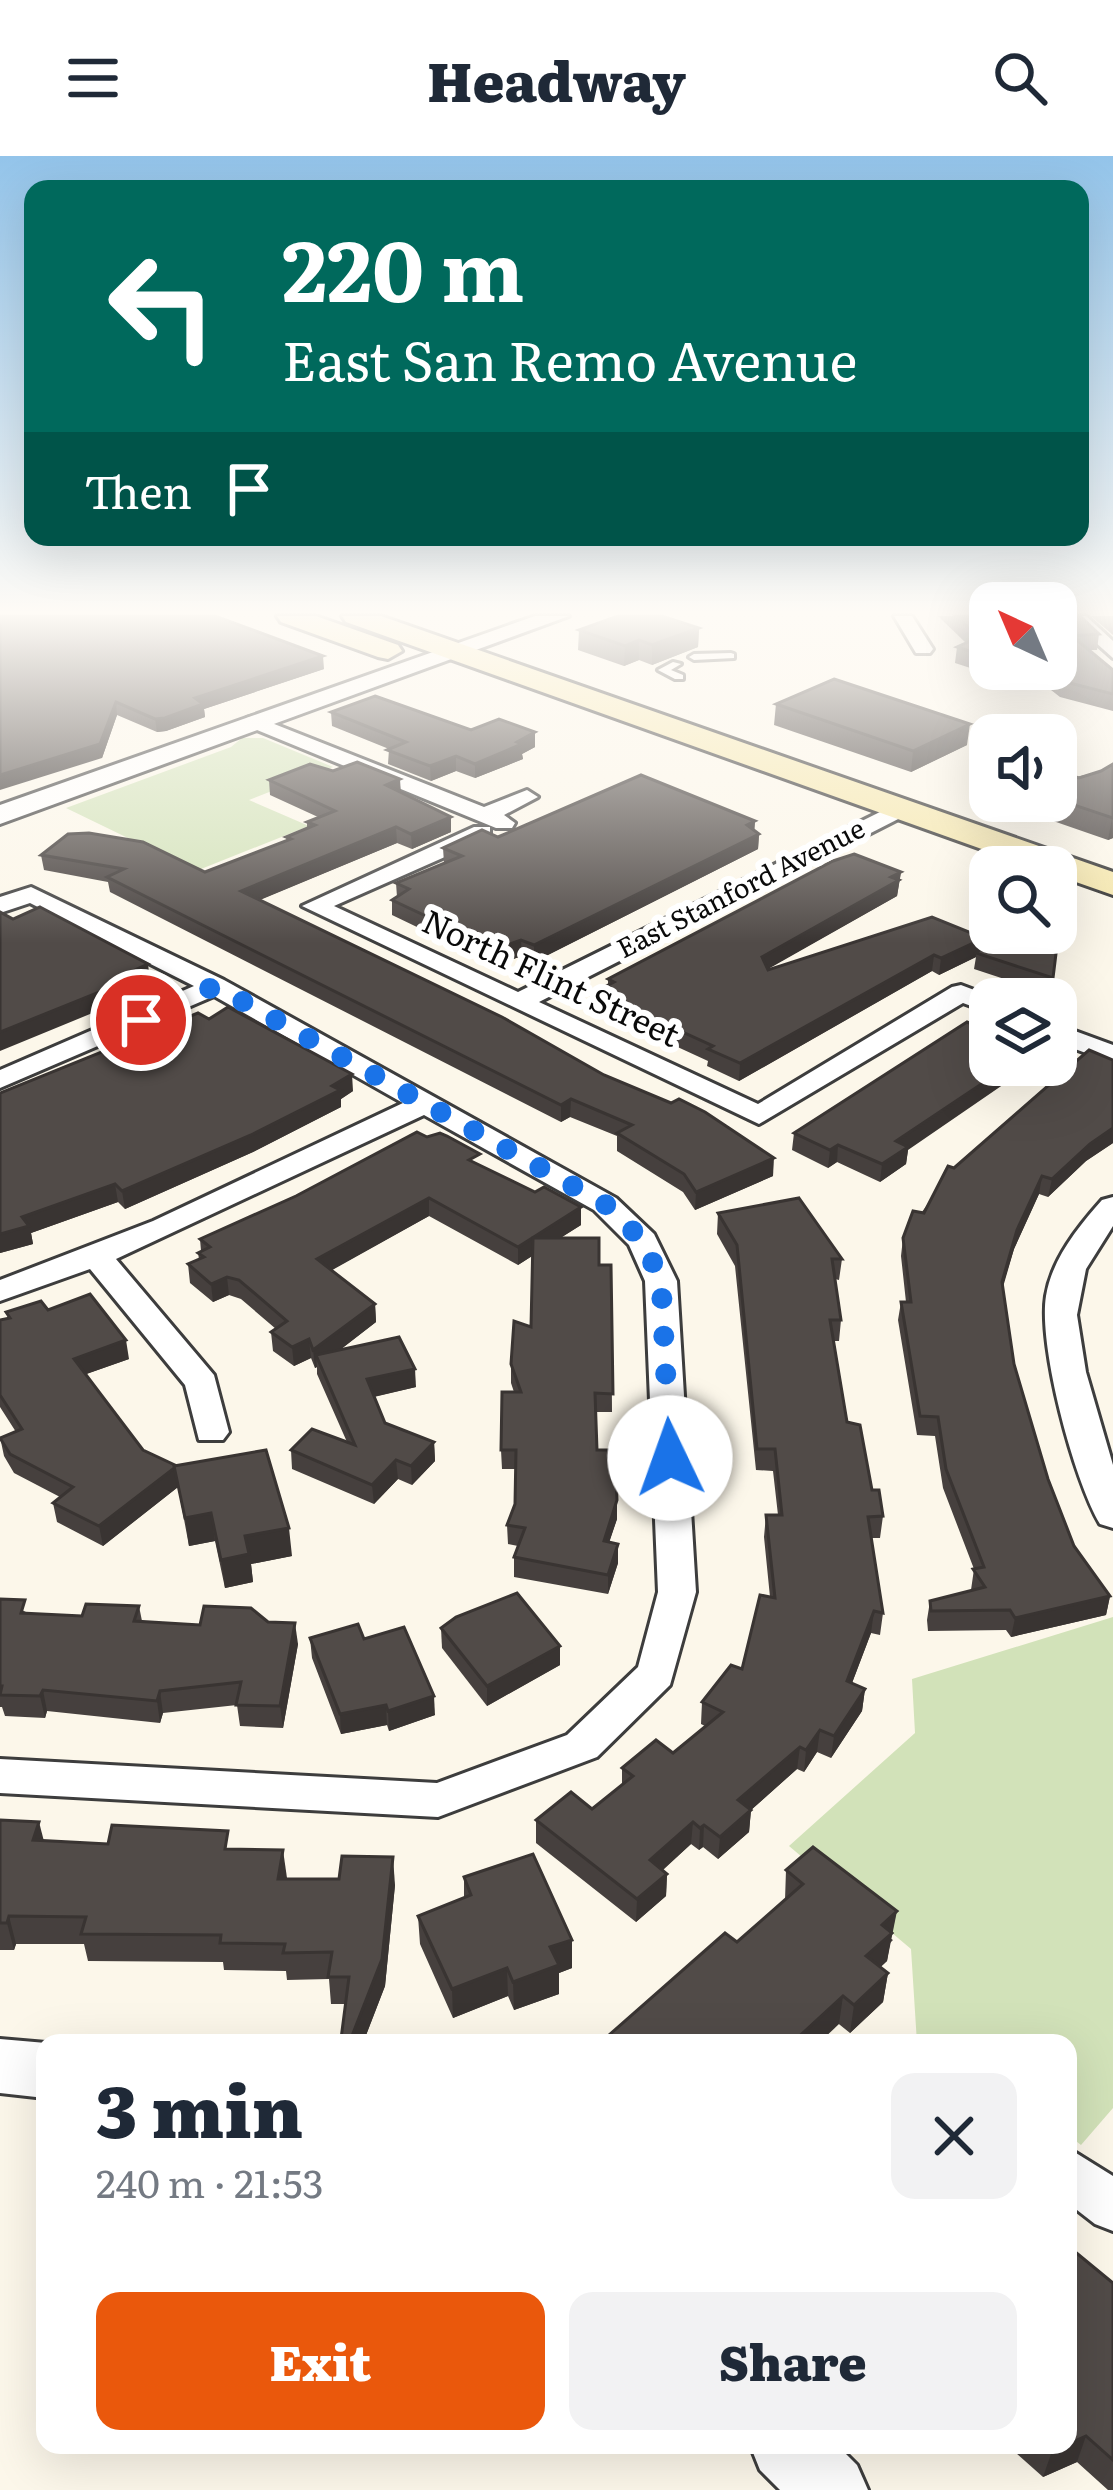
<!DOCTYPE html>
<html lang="en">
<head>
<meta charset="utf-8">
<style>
	body { margin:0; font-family:Literata,serif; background:#f2f2f3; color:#1f2937; height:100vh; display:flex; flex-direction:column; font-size:45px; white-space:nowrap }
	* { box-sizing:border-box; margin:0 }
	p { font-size:39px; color:#747a83 }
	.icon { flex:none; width:66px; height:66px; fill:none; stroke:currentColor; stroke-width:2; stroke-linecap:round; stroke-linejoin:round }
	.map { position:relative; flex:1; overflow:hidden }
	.sheet { position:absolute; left:36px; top:1878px; width:1041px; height:420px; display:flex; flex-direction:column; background:#fff; border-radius:24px; box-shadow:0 12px 48px #0002 }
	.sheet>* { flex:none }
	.top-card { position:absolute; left:24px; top:24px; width:1065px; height:366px; border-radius:24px; box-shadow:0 12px 48px #0002; background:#00695c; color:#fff; overflow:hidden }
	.needle { width:78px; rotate:316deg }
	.fabs { position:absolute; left:969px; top:426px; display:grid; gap:24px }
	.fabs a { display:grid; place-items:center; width:108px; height:108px; border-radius:24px; background:#fff; box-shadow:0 12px 48px #0002; font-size:60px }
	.pin { position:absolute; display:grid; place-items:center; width:102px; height:102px; color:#fff; margin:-51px; border:6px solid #fff; border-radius:50%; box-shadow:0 3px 12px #0007 }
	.me { position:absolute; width:132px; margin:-66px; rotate:357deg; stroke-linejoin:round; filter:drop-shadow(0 0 9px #0008) }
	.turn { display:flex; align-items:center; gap:42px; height:252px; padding:0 60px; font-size:54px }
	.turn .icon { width:156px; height:156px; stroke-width:2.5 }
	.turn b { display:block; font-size:84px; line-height:102px }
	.then { display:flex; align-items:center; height:114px; padding:0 60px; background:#0003; gap:24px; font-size:45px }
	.round { display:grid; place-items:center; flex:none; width:126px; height:126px; border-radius:24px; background:#f2f2f3 }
	.overview { display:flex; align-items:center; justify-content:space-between; height:204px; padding:0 60px }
	h1 { font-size:72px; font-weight:800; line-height:90px }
	.primary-button { display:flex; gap:24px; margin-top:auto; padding:24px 60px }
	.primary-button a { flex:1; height:138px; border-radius:24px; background:#ea580c; color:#fff; font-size:48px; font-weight:800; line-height:138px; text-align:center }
	.primary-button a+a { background:#f2f2f3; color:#1f2937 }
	header { display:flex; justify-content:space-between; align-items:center; height:156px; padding:0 60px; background:#fff; font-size:54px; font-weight:800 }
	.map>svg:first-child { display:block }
</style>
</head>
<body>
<header><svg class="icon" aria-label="menu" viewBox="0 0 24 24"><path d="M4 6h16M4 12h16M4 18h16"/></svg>Headway<svg class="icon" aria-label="search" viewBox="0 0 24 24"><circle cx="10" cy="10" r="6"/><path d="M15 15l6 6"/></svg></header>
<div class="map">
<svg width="1113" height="2334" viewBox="0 0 1113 2334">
	<rect width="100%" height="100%" fill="#fcf7ea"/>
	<!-- green -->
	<g fill="#d2e2b9">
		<polygon points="242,582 263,582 333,611 249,644 309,670 196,715 66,652 231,591"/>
		<polygon points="1113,1461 1113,1952 1081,1989 1068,1979 1068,1887 917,1887 911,1793 789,1690 915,1577 912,1523"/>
	</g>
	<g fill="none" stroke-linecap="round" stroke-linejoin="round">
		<!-- service casing -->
		<g stroke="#3d3d3d" stroke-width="6">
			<g id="service">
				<polygon points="731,497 734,498 734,502 694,504 689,501 694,498"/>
				<polygon points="673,506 681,508 671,514 683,519 683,523 675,523 658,514"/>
			</g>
		</g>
		<!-- minor casing -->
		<g stroke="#3d3d3d" stroke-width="6">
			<g id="minor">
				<polygon points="894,460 912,460 933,493 930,497 916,497"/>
				<polygon points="1066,460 1086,460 1113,485 1113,502"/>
				<polygon points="254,560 484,651 527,634 538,641 504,659 515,667 512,672 496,672 247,570 247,562"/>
				<polygon points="900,646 908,648 908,658 539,846 758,948 952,831 961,829 998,843 990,843 990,857 963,847 759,968 302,750 474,671 490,671 490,681 334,750 518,836"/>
				<polygon points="31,731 224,824 616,1042 654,1078 677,1125 696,1436 670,1529 597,1601 438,1661 0,1637 0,1603 437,1627 567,1579 638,1511 658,1436 645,1125 629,1089 594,1054 424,959 116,1103 214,1219 229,1276 223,1284 199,1284 185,1229 90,1113 0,1145 0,1124 153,1065 403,947 214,840 0,932 0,914 194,830 30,747 0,757 0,741"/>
				<polygon points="1056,868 1113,889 1113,907 1056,886"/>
				<path d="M1113,1041V1070L1086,1113L1077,1159L1086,1216L1113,1309V1372L1100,1368C1074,1324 1038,1190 1046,1140C1052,1103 1078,1071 1102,1044Z"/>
				<polygon points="1068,1992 1113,2020 1113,2075 1095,2068 1068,2047"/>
			</g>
		</g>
		<!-- tertiary casing -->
		<g stroke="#3d3d3d" stroke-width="6">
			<g id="tertiary">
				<polygon points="535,460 569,460 0,668 0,649"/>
				<polygon points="0,1883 46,1887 45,1942 0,1937"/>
				<polygon points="750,2289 837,2289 857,2309 868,2334 780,2334 760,2314"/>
			</g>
		</g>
		<!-- secondary casing -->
		<g stroke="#2c2c2c" stroke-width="6">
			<g id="secondary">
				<polygon points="277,460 316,460 398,489 402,495 388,503 378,501 281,466"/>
				<polygon points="342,460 381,460 1113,716 1113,739 1056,719 1056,711 1032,711 346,466"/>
			</g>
		</g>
		<!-- service -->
		<use href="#service" fill="#fff" fill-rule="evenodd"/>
		<!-- minor -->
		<use href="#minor" fill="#fff" fill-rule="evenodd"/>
		<!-- tertiary -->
		<use href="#tertiary" fill="#fff" fill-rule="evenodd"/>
		<!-- secondary -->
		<use href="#secondary" fill="#f5e7ad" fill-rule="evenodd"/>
	</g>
	<!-- wall -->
	<g fill="#46403e">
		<polygon points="0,460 324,513 204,553 205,561 166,575 157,576 117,559 102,602"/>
		<polygon points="938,460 990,460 990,513 1013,513 995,520 955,507 957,491 966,487"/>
		<polygon points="1056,460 1099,478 1097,494 1089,494 1113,514 1113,555 1060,541 1024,513 1056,513"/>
		<polygon points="1091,460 1113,460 1113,479"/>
		<polygon points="699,472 698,491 652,509 639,504 624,510 578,494 579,474"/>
		<polygon points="776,548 967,589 911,616 774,569"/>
		<polygon points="331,556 471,574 535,576 535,591 522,598 523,603 475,622 456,615 431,625 388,608 389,593 332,570"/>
		<polygon points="1113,608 1113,682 1108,684 1033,658 1035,645 1056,645 1056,626 1101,615"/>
		<polygon points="269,624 400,636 451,661 451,676 412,693 397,687 259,744 773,1020 695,1054 683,1036 617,995 617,980 570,961 561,966 110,736 108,726 44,714 41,699 205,716 287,685 286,681 307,672 307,666 318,661 270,639"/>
		<polygon points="755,665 754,674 759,678 758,693 534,806 522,800 496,809 392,759 392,744 397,741 396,727 444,707 443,692 498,681"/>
		<polygon points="901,716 897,740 767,813 984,782 983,791 1053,822 1050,838 974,813 976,801 939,819 932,815 739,925 707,910 708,905 595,853 595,836 608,829 608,823"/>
		<polygon points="1113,904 1113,987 1086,1005 1048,1041 1039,1038 1014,1093 1002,1132 1014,1208 1048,1323 1074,1390 1110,1440 1106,1459 1011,1481 1006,1474 928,1475 927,1464 930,1445 971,1434 974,1413 943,1332 935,1280 917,1279 898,1164 901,1146 906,1146 901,1100 903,1082 954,1012"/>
		<polygon points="353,935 341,943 341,951 253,996 125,1053 118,1046 31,1077 33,1088 0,1097 0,937"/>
		<polygon points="794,977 908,994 906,1008 880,1026 837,1006 828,1012 792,994"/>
		<polygon points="480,1009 581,1069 560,1082 599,1109 611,1109 612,1256 596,1256 597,1294 617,1363 609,1386 618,1407 608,1438 514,1421 514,1401 518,1390 508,1388 507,1369 515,1348 516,1313 502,1313 501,1294 514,1236 511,1227 511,1208 531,1171 532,1100 518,1109 429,1060 331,1114 375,1148 376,1166 340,1194 416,1231 374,1241 385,1267 434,1286 435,1305 412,1329 398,1323 374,1348 292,1313 291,1294 347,1286 317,1218 317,1211 315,1212 311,1202 294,1210 273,1195 271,1176 276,1173 241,1143 229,1139 213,1146 190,1127 188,1108 199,1103 198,1097 201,1095 200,1083"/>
		<polygon points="718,1057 842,1103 839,1124 835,1123 841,1164 839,1185 833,1185 847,1266 883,1360 880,1382 872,1382 883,1457 880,1479 871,1477 852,1527 865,1533 862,1555 831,1602 817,1596 804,1616 797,1613 751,1654 749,1676 718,1703 703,1691 699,1694 691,1688 663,1714 667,1718 666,1740 636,1766 536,1687 536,1664 592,1653 622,1629 622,1612 673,1597 705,1570 701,1568 702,1546 742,1513 770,1441 764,1381 766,1359 778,1359 773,1315 756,1314 735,1110 717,1078"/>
		<polygon points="48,1154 129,1203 86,1218 143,1294 292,1400 251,1408 253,1426 225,1432 215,1385 189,1390 178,1331 103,1390 57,1366 53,1347 60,1341 14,1317 4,1300 0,1281 16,1276 0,1251 0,1164 8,1162 6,1156"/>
		<polygon points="0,1443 28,1457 82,1460 139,1450 142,1465 200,1469 268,1466 298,1488 283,1572 240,1570 237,1549 163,1557 160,1567 47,1555 45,1562 5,1560 2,1551 0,1551"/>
		<polygon points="441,1472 560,1490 560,1509 487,1550 442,1492"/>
		<polygon points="310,1482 364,1483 435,1559 389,1575 387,1569 341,1578 312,1502"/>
		<polygon points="0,1664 44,1685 231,1693 287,1723 395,1729 385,1830 363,1887 342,1887 345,1848 331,1848 329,1823 287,1824 286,1815 224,1814 223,1806 88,1805 84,1788 16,1788 14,1794 0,1794"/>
		<polygon points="786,1714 893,1784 890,1787 887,1805 880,1811 888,1817 883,1846 850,1877 737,1786 785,1744"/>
		<polygon points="464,1721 572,1784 572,1812 559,1817 559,1838 514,1854 508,1840 453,1862 420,1788 418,1760 464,1741"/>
		<polygon points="1113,2127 1113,2334 1108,2334 1077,2306 1043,2321 1007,2289 1068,2289"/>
	</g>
	<!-- shaded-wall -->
	<g fill="#393432">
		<polygon points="699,472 698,491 652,509 652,489"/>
		<polygon points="639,484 639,504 624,510 625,490"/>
		<polygon points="323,500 324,513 204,553 205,561 166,575 157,576 155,563 195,542"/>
		<polygon points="996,513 1013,513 995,520"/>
		<polygon points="116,546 117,559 102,602 0,634 0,619"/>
		<polygon points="970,568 967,589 911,616 913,595"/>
		<polygon points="535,576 535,591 522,598 523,603 475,622 475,608"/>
		<polygon points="456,600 456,615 431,625 430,610"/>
		<polygon points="400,623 401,638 386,629"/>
		<polygon points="451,661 451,676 412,693 411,678"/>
		<polygon points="1112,662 1113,682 1108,684"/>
		<polygon points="755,665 754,680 759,678 758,693 534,806 534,789"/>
		<polygon points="396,671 397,687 243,751 241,735"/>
		<polygon points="901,716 897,740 761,817 762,801"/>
		<polygon points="984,782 982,798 976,797 976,801 939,819 941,802"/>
		<polygon points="521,784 522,800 496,809 496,793"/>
		<polygon points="934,799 932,815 739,925 740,907"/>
		<polygon points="148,808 150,824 128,835 129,842 0,895 0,876"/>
		<polygon points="1010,909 1032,909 908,994 906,1008 880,1026 882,1008 896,985"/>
		<polygon points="352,918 353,935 341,943 341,951 253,996 125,1053 122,1035 332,930"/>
		<polygon points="571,943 570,961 561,966 561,949"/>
		<polygon points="1113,972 1113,987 1086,1005 1048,1041 1052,1023 1090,988"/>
		<polygon points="838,989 837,1006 828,1012 830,994"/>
		<polygon points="774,1002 773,1020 695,1054 696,1036"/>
		<polygon points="1042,1020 1039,1038 1014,1093 999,1145 1002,1126 1017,1074"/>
		<polygon points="115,1028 118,1046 31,1077 33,1088 0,1097 0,1078 22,1061"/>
		<polygon points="429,1042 429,1060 318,1122 317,1103"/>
		<polygon points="581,1051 581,1069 518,1109 518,1091"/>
		<polygon points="227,1121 229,1139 213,1146 211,1128"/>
		<polygon points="375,1148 376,1166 320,1209 316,1199 317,1211 315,1212 313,1194"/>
		<polygon points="309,1183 311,1202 294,1210 292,1191"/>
		<polygon points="126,1184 129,1203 78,1221 74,1203"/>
		<polygon points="415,1213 416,1231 368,1242 367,1223"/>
		<polygon points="434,1286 435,1305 412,1329 411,1310"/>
		<polygon points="396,1304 398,1323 374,1348 372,1329"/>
		<polygon points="175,1312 178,1331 103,1390 99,1370"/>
		<polygon points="617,1344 617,1363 603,1405 604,1385"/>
		<polygon points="211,1357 215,1385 189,1390 185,1362"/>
		<polygon points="289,1372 292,1400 251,1408 253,1426 225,1432 221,1404 245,1380"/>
		<polygon points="618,1388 618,1407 608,1438 608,1419"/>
		<polygon points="1110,1440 1106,1459 1011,1481 1015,1462"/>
		<polygon points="874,1455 871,1477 844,1548 847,1525"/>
		<polygon points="295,1467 298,1488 283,1572 280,1550"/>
		<polygon points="560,1490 560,1509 487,1550 487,1530"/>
		<polygon points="865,1533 862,1555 831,1602 834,1580"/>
		<polygon points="43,1534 47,1555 45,1562 40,1540"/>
		<polygon points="160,1535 163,1557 160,1567 157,1545"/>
		<polygon points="434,1540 435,1559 389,1575 388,1555"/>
		<polygon points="386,1549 387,1569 341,1578 340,1558"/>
		<polygon points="820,1574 817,1596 804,1616 806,1594"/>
		<polygon points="800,1591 797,1613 751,1654 749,1676 718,1703 720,1681 738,1644"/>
		<polygon points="39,1666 46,1693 33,1684"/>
		<polygon points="693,1666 691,1688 649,1726 650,1704"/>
		<polygon points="704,1669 703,1691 699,1694 700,1672"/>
		<polygon points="283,1694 287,1722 282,1750 278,1723"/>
		<polygon points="393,1701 395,1729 385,1830 363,1887 351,1887"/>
		<polygon points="667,1718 666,1740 636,1766 637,1743"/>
		<polygon points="897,1755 887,1805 862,1829 866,1800 882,1769"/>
		<polygon points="9,1760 16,1788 14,1794 7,1767"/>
		<polygon points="572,1784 572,1812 559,1817 559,1838 514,1854 513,1826 550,1791"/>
		<polygon points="507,1812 508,1840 453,1862 452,1833"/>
		<polygon points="888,1817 883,1846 850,1877 854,1849"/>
		<polygon points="843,1840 839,1868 819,1887 792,1887"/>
		<polygon points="1086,2280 1077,2306 1043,2321 1052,2295"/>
	</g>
	<!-- building -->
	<g fill="#514b48" stroke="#393432" stroke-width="3">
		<polygon points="0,460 215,460 323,500 195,542 203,548 165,562 155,563 116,546 100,588 0,619"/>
		<polygon points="618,460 662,460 699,472 652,489 639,484 625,490 579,474"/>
		<polygon points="956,460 990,460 990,502 957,491 979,481"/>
		<polygon points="1056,460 1080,460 1099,478 1072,480 1113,514 1113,538 1062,525 1046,513 1056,513"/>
		<polygon points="834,523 970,568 913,595 776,548"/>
		<polygon points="375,540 471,574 499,563 535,576 517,586 522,588 475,608 456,600 430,610 387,594 406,586 331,556"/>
		<polygon points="357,606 400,623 386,629 451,661 411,678 396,671 241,735 502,861 604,919 671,947 679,943 705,956 774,1002 696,1036 684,1018 617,977 632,969 571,943 561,949 107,721 124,713 41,699 68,678 89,677 143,686 205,716 291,683 286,681 315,669 307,666 335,655 269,624 310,608 333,615"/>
		<polygon points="1113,608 1113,662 1056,643 1056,626 1070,619 1079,622 1101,615"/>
		<polygon points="641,619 755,665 747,669 759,678 534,789 521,784 496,793 392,744 409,733 396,727 462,700 443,692 482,674 498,681"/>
		<polygon points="854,698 901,716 891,721 899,724 762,801 768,814 932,761 984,782 941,802 934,799 740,907 708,893 713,890 595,836 614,826 608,823 833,705"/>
		<polygon points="40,751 148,808 119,821 127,825 0,876 0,756 13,763"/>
		<polygon points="1061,757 1053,822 976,797 999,777 1056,777 1056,761"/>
		<polygon points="228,851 352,918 332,930 340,934 251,979 122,1035 115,1028 22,1061 29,1070 0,1078 0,937 198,857 209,863"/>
		<polygon points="967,866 988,875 990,874 990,909 1010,909 896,985 908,991 882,1008 838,989 830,994 794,977"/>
		<polygon points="1089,894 1113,904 1113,972 1090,988 1052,1023 1042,1020 1017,1074 1002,1126 1014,1208 1048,1323 1074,1390 1110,1440 1015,1462 1010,1454 931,1455 930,1445 985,1431 973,1413 984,1411 946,1313 938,1261 920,1260 901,1146 911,1146 903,1082 913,1055 924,1057 948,1010 954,1012"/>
		<polygon points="417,976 427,981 440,977 447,980 480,998 469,1004 535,1036 544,1031 581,1051 518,1091 429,1042 317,1103 375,1148 313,1194 309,1183 292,1191 271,1176 287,1165 239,1124 227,1121 211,1128 188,1108 204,1101 198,1097 210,1091 200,1083 296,1040"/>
		<polygon points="799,1042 842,1103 832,1103 841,1164 830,1164 847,1266 860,1269 872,1334 879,1334 883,1360 868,1361 883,1457 874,1455 847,1525 865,1533 834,1580 820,1574 806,1594 800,1591 738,1644 751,1654 720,1681 704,1669 700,1672 693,1666 650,1704 667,1718 637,1743 536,1664 571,1636 592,1653 633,1620 622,1612 656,1584 673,1597 723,1556 702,1546 731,1509 742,1513 760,1439 775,1442 766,1359 782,1359 775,1293 757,1293 737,1089 718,1057"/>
		<polygon points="533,1082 599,1082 599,1109 611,1109 613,1238 595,1237 597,1294 615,1294 617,1344 604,1385 618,1388 608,1419 514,1401 525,1372 507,1369 515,1348 516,1294 501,1294 502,1236 521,1236 511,1208 514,1165 531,1171"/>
		<polygon points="90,1138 126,1184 74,1203 143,1294 177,1310 99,1370 53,1347 73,1331 10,1298 0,1282 22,1273 0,1239 0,1164 10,1162 6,1156 41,1145 48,1154"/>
		<polygon points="399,1181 415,1213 367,1223 385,1267 434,1286 411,1310 396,1304 372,1329 291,1294 312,1273 355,1289 316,1199"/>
		<polygon points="266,1294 289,1372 245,1380 249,1398 221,1404 211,1357 185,1362 174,1310"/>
		<polygon points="517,1437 560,1490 487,1530 441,1472 456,1461"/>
		<polygon points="0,1443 25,1444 21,1457 82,1460 86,1448 139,1450 134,1465 200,1469 204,1450 251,1452 268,1466 295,1467 280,1550 236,1549 241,1526 160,1535 157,1545 43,1534 40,1540 0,1539 2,1530 0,1530"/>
		<polygon points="358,1468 364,1483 404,1471 434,1540 388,1555 386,1549 340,1558 310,1482"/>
		<polygon points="0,1664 39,1666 33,1684 108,1688 112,1669 228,1675 225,1693 283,1694 278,1723 339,1723 342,1700 393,1701 382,1803 350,1885 341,1883 349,1821 328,1821 332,1796 283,1797 285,1788 220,1787 221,1779 81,1778 86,1761 9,1760 7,1767 0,1767"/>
		<polygon points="813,1691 897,1755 882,1769 892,1777 866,1800 888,1817 854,1849 843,1840 792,1887 600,1887 725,1777 737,1786 803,1728 786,1714"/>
		<polygon points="533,1698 572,1784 550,1791 559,1809 513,1826 507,1812 452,1833 418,1760 471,1739 464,1721"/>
		<polygon points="1068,2090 1113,2127 1113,2304 1086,2280 1068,2288"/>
		<polygon points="1045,2289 1065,2289 1052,2295"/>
	</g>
	<!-- sky -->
	<linearGradient id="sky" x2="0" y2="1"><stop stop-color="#93c4ea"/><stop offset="0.58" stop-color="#fefbf6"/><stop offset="1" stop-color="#fefbf6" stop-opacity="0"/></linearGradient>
	<rect width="1113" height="787" fill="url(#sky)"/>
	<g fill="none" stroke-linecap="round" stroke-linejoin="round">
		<!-- route -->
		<polyline stroke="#1a73e8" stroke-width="21" stroke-dasharray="0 37.8" points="141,864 215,830 605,1048 643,1085 661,1125 670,1302"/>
	</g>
	<g text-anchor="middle" stroke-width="12" stroke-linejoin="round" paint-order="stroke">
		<!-- far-street labels -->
		<g font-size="27" fill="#0a0a0a" stroke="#fff">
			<text transform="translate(741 733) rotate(-27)" y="9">East Stanford Avenue</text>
		</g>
		<!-- street labels -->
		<g font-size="33" fill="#0a0a0a" stroke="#fff">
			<text transform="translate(551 822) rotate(25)" y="12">North Flint Street</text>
		</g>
	</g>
</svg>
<div class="fabs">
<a><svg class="needle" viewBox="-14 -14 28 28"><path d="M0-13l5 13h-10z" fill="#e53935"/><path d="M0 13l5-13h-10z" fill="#747a83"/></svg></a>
<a><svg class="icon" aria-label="sound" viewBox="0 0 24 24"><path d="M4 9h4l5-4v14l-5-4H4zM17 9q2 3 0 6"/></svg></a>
<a><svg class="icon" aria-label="search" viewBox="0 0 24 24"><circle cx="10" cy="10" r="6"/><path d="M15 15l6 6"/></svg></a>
<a><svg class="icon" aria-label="layers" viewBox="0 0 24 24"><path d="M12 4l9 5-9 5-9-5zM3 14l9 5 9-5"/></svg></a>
</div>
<div class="pin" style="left:141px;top:864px;background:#d93025"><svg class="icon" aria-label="arrive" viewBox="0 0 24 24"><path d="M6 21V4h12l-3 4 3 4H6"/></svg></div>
<svg class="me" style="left:670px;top:1302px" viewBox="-20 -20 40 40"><circle r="19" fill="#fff"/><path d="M0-13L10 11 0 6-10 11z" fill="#1a73e8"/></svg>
<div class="top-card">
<div class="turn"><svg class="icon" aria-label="left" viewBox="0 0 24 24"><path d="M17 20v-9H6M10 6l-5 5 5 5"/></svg><div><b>220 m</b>East San Remo Avenue</div></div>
<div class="then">Then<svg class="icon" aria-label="arrive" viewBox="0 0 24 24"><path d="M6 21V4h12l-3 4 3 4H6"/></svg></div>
</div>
<section class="sheet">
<div class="overview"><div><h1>3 min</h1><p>240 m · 21:53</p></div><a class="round"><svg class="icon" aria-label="close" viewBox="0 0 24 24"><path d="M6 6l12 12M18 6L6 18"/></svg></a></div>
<div class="primary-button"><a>Exit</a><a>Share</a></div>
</section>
</div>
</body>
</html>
